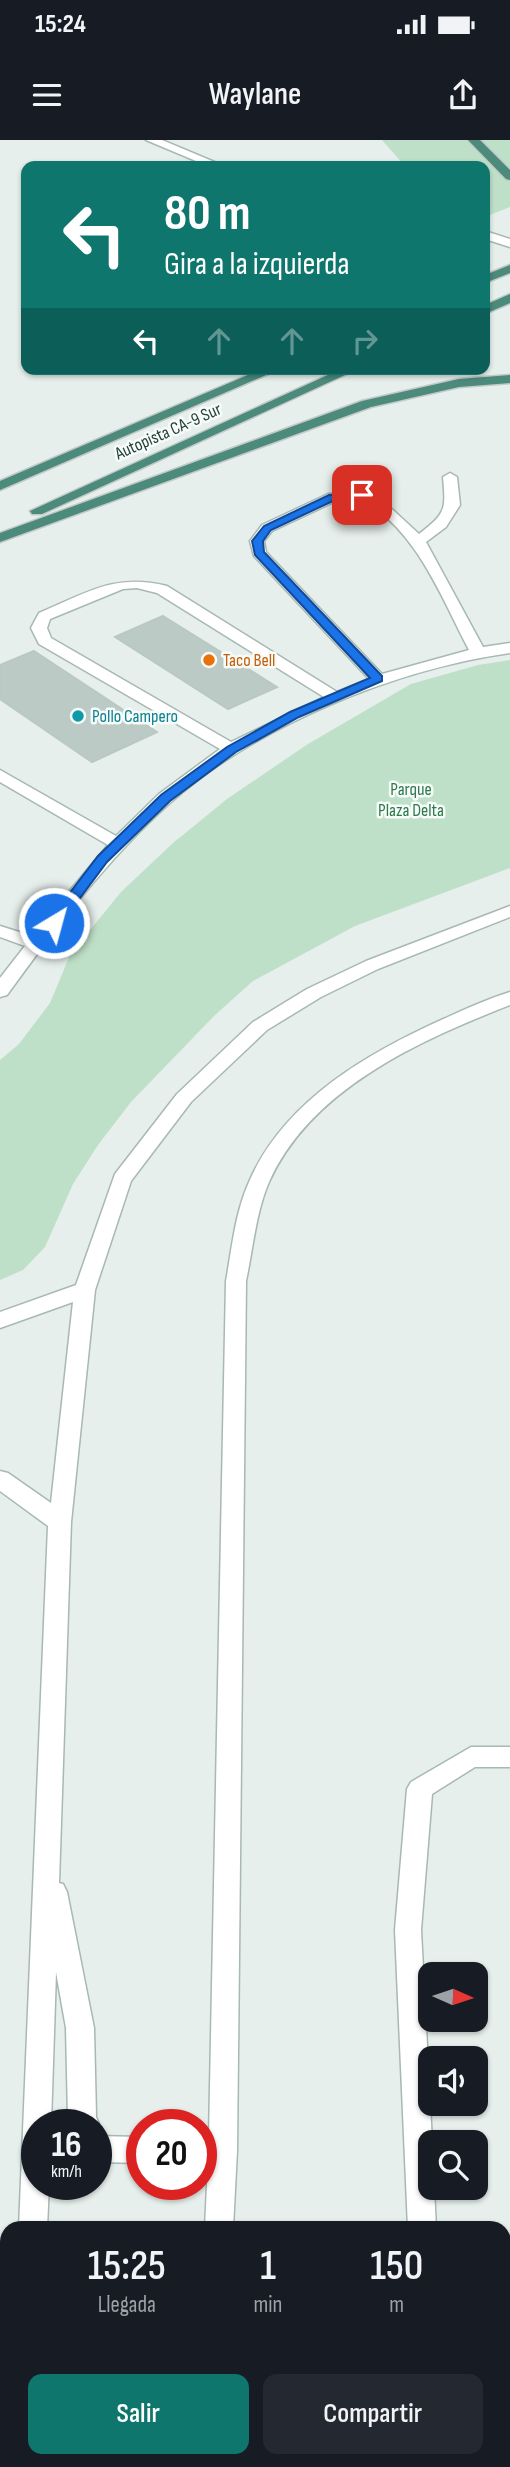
<!DOCTYPE html>
<html lang="es">
<head>
<meta charset="utf-8">
<style>
	body { margin:0; font-family:"Sofia Sans Condensed",sans-serif; background:#242831; color:#f1f3f6; height:100vh; display:flex; flex-direction:column; font-size:26px; white-space:nowrap }
	* { box-sizing:border-box; margin:0 }
	p { font-size:23px; color:#9ea1a6 }
	.icon { flex:none; width:38px; height:38px; fill:none; stroke:currentColor; stroke-width:2; stroke-linecap:round; stroke-linejoin:round }
	.map { position:relative; flex:1; overflow:hidden }
	.drawer { position:absolute; left:0px; top:2081px; width:511px; height:247px; display:flex; flex-direction:column; background:#171b24; border-radius:21px 21px 0 0; box-shadow:0 2px 5px #0004 }
	.drawer>* { flex:none }
	.hud { position:absolute; left:21px; top:21px; width:469px; height:214px; border-radius:14px; box-shadow:0 2px 5px #0004; background:#0f766e; color:#fff; overflow:hidden }
	.needle { width:46px; rotate:93deg }
	.tools { position:absolute; left:418px; top:1822px; display:grid; gap:14px }
	.tools a { display:grid; place-items:center; width:70px; height:70px; border-radius:14px; background:#171b24; box-shadow:0 2px 5px #0004; font-size:35px }
	.speed { position:absolute; left:21px; top:1969px; display:flex; gap:14px; font-size:35px; font-weight:700; text-align:center }
	.speed>* { display:grid; place-content:center; width:91px; height:91px; border-radius:50%; background:#171b24; box-shadow:0 2px 5px #0004; line-height:1 }
	.speed small { font-size:18px; font-weight:400 }
	.speed .limit { border:10px solid #d22; background:#fff; color:#111 }
	.pin { position:absolute; display:grid; place-items:center; width:60px; height:60px; color:#fff; margin:-30px; border-radius:14px; box-shadow:0 4px 10px #0006 }
	.me { position:absolute; width:77px; margin:-38px; rotate:37deg; stroke-linejoin:round; filter:drop-shadow(0 0 5px #0008) }
	.turn { display:flex; align-items:center; gap:24px; height:147px; padding:0 28px; font-size:32px }
	.turn .icon { width:91px; height:91px; stroke-width:2.5 }
	.turn b { display:block; font-size:49px; line-height:60px }
	.lanes { display:flex; align-items:center; height:66px; padding:0 28px; background:#0003; justify-content:center; gap:35px; direction:ltr }
	.lanes .off { opacity:.35 }
	.eta { display:flex; justify-content:space-evenly; align-items:center; height:119px; text-align:center }
	.eta b { font-size:42px; font-weight:600; line-height:49px }
	.primary-button { display:flex; gap:14px; margin-top:auto; padding:14px 28px }
	.primary-button a { flex:1; height:80px; border-radius:14px; background:#0f766e; color:#fff; font-size:28px; font-weight:600; line-height:80px; text-align:center }
	.primary-button a+a { background:#242831; color:#f1f3f6 }
	.status { display:flex; justify-content:space-between; align-items:center; height:49px; padding:0 35px; background:#171b24; direction:ltr }
	.status svg { height:19px; fill:currentColor }
	header { display:flex; justify-content:space-between; align-items:center; height:91px; padding:0 28px; background:#171b24; font-size:32px; font-weight:600 }
	.map>svg:first-child { display:block }
</style>
</head>
<body>
<div class="status"><b>15:24</b><svg viewBox="0 0 49 12"><path d="M0 12V9h3v3zM5 12V6h3v6zM10 12V3h3v9zM15 12V0h3v12zM26 1h20v11H26zM47 4h2v5h-2z"/></svg></div>
<header><svg class="icon" aria-label="menu" viewBox="0 0 24 24"><path d="M4 6h16M4 12h16M4 18h16"/></svg>Waylane<svg class="icon" aria-label="share" viewBox="0 0 24 24"><path d="M12 15V3M7 8l5-5 5 5M5 13v7h14v-7"/></svg></header>
<div class="map">
<svg width="510" height="2327" viewBox="0 0 510 2327">
	<rect width="100%" height="100%" fill="#e6efeb"/>
	<!-- green -->
	<g fill="#bfe0c8">
		<polygon points="382,0 510,0 510,67 485,77 485,26 405,26"/>
		<polygon points="510,520 510,728 355,786 253,841 214,876 131,962 98,1005 73,1044 45,1107 23,1130 0,1140 0,920 19,904 50,863 70,815 121,752 173,703 227,659 308,604 411,544 478,525"/>
	</g>
	<!-- building -->
	<g fill="#bbcac4" stroke="#b8c9c2" stroke-width="2">
		<polygon points="163,476 277,547 228,569 115,497"/>
		<polygon points="34,511 157,592 92,622 0,559 0,525"/>
	</g>
	<g fill="none" stroke-linecap="round" stroke-linejoin="round">
		<!-- service casing -->
		<g stroke="#a8b8b2" stroke-width="3">
			<g id="service">
				<path d="M450,333L457,337L460,365L446,387L426,402L483,507L510,503V513C396,529 257,585 170,663C106,720 56,788 7,855L0,857V838L25,806L0,797V786L32,796L108,705L0,642V630L116,696L159,654L220,609L39,504L31,488L39,473C87,453 114,433 167,446L337,552L369,539L254,416L250,401L262,385L328,354L362,351L381,359L419,394C446,373 446,370 443,337ZM360,359C416,388 441,457 469,510L382,534L266,412L264,401L272,391L336,361ZM137,448L157,453L324,557L231,602L51,498L47,488L50,479L123,449Z"/>
				<polygon points="471,1607 510,1607 510,1627 475,1627 432,1654 421,1790 432,2002 430,2048 434,2048 436,2088 408,2088 395,1790 407,1649 411,1642"/>
				<polygon points="440,2320 470,2320 472,2327 442,2327"/>
			</g>
		</g>
		<!-- minor casing -->
		<g stroke="#a8b8b2" stroke-width="3">
			<g id="minor">
				<polygon points="146,0 162,0 224,26 208,26"/>
				<polygon points="485,91 510,99 510,107 485,99"/>
				<polygon points="510,766 510,777 378,829 321,857 267,890 191,962 131,1041 95,1150 71,1382 59,1743 63,1744 67,1752 94,1888 96,1977 99,1984 96,1990 96,1984 71,1984 68,1978 66,1888 56,1832 51,1984 37,1984 37,2044 49,2044 47,2088 19,2088 48,1386 0,1351 0,1331 8,1333 51,1363 73,1162 0,1188 0,1172 76,1145 115,1034 177,954 253,882 307,849 366,821"/>
				<path d="M510,852V865C421,900 311,948 269,1042C256,1072 253,1108 246,1141L237,2011L233,2088H205L208,2024L201,2023V1997H209L226,1141C232,1108 235,1073 249,1042C285,959 371,911 450,876C470,867 490,858 510,852Z"/>
				<polygon points="96,1996 142,1997 142,2023 96,2022"/>
				<rect x="8" y="2320" width="30" height="7"/>
				<polygon points="151,2320 183,2320 185,2327 154,2327"/>
				<polygon points="192,2320 222,2320 221,2327 191,2327"/>
			</g>
		</g>
		<!-- trunk casing -->
		<g stroke="#c2cac8" stroke-width="3">
			<g id="trunk">
				<polygon points="468,0 480,0 510,30 510,40 506,39"/>
				<polygon points="510,125 510,133 485,143 485,135"/>
				<polygon points="510,154 510,163 485,174 485,165"/>
				<polygon points="262,229 280,229 0,350 0,341"/>
				<polygon points="341,229 358,229 42,374 32,374 30,371"/>
				<polygon points="510,235 510,243 459,247 371,267 0,402 0,393 362,261 459,239"/>
			</g>
		</g>
		<!-- service -->
		<use href="#service" fill="#fff" fill-rule="evenodd"/>
		<!-- minor -->
		<use href="#minor" fill="#fff" fill-rule="evenodd"/>
		<!-- trunk -->
		<use href="#trunk" fill="#4c8a7c" fill-rule="evenodd"/>
	</g>
	<!-- route -->
	<polygon fill="#1a73e8" stroke="#114b97" stroke-width="2" points="362,352 367,355 366,358 335,360 271,390 263,401 264,412 382,536 382,541 299,577 236,612 170,661 107,722 59,786 49,786 49,780 98,716 161,655 227,607 290,572 370,538 255,415 252,401 264,386 329,355"/>
	<!-- markers -->
	<circle fill="#e8710a" stroke="#f7fbf9" stroke-width="2.5" cx="209" cy="520" r="7"/>
	<circle fill="#0f9aa8" stroke="#f7fbf9" stroke-width="2.5" cx="78" cy="576" r="7"/>
	<g text-anchor="middle" stroke-width="5" stroke-linejoin="round" paint-order="stroke">
		<!-- far-street labels -->
		<g font-size="18" fill="#24423a" stroke="#f7fbf9">
			<text transform="translate(168 291) rotate(-24)" y="6">Autopista CA-9 Sur</text>
		</g>
		<!-- far-food labels -->
		<g font-size="18" fill="#c56008" stroke="#f7fbf9" text-anchor="start">
			<text x="223" y="526">Taco Bell</text>
		</g>
		<!-- far-culture labels -->
		<g font-size="18" fill="#0d838f" stroke="#f7fbf9" text-anchor="start">
			<text x="92" y="582">Pollo Campero</text>
		</g>
		<!-- far-park labels -->
		<g font-size="18" fill="#2d7a4b" stroke="#f7fbf9">
			<text x="411" y="655">Parque<tspan x="411" dy="21">Plaza Delta</tspan></text>
		</g>
	</g>
</svg>
<div class="tools">
<a><svg class="needle" viewBox="-14 -14 28 28"><path d="M0-13l5 13h-10z" fill="#e53935"/><path d="M0 13l5-13h-10z" fill="#9ea1a6"/></svg></a>
<a><svg class="icon" aria-label="sound" viewBox="0 0 24 24"><path d="M4 9h4l5-4v14l-5-4H4zM17 9q2 3 0 6"/></svg></a>
<a><svg class="icon" aria-label="search" viewBox="0 0 24 24"><circle cx="10" cy="10" r="6"/><path d="M15 15l6 6"/></svg></a>
</div>
<div class="speed"><div>16<small>km/h</small></div><div class="limit">20</div></div>
<div class="pin" style="left:362px;top:355px;background:#d93025"><svg class="icon" aria-label="arrive" viewBox="0 0 24 24"><path d="M6 21V4h12l-3 4 3 4H6"/></svg></div>
<svg class="me" style="left:54px;top:783px" viewBox="-20 -20 40 40"><circle r="17" fill="#1a73e8" stroke="#fff" stroke-width="3"/><path d="M0-11L8 9 0 5-8 9z" fill="#fff"/></svg>
<div class="hud">
<div class="turn"><svg class="icon" aria-label="left" viewBox="0 0 24 24"><path d="M17 20v-9H6M10 6l-5 5 5 5"/></svg><div><b>80 m</b>Gira a la izquierda</div></div>
<div class="lanes"><svg class="icon" aria-label="left" viewBox="0 0 24 24"><path d="M17 20v-9H6M10 6l-5 5 5 5"/></svg><svg class="icon off" aria-label="ahead" viewBox="0 0 24 24"><path d="M12 20V5M6 11l6-6 6 6"/></svg><svg class="icon off" aria-label="ahead" viewBox="0 0 24 24"><path d="M12 20V5M6 11l6-6 6 6"/></svg><svg class="icon off" aria-label="right" viewBox="0 0 24 24"><path d="M7 20v-9h11M14 6l5 5-5 5"/></svg></div>
</div>
<section class="drawer">
<div class="eta">
<div><b>15:25</b><p>Llegada</p></div>
<div><b>1</b><p>min</p></div>
<div><b>150</b><p>m</p></div>
</div>
<div class="primary-button"><a>Salir</a><a>Compartir</a></div>
</section>
</div>
</body>
</html>
